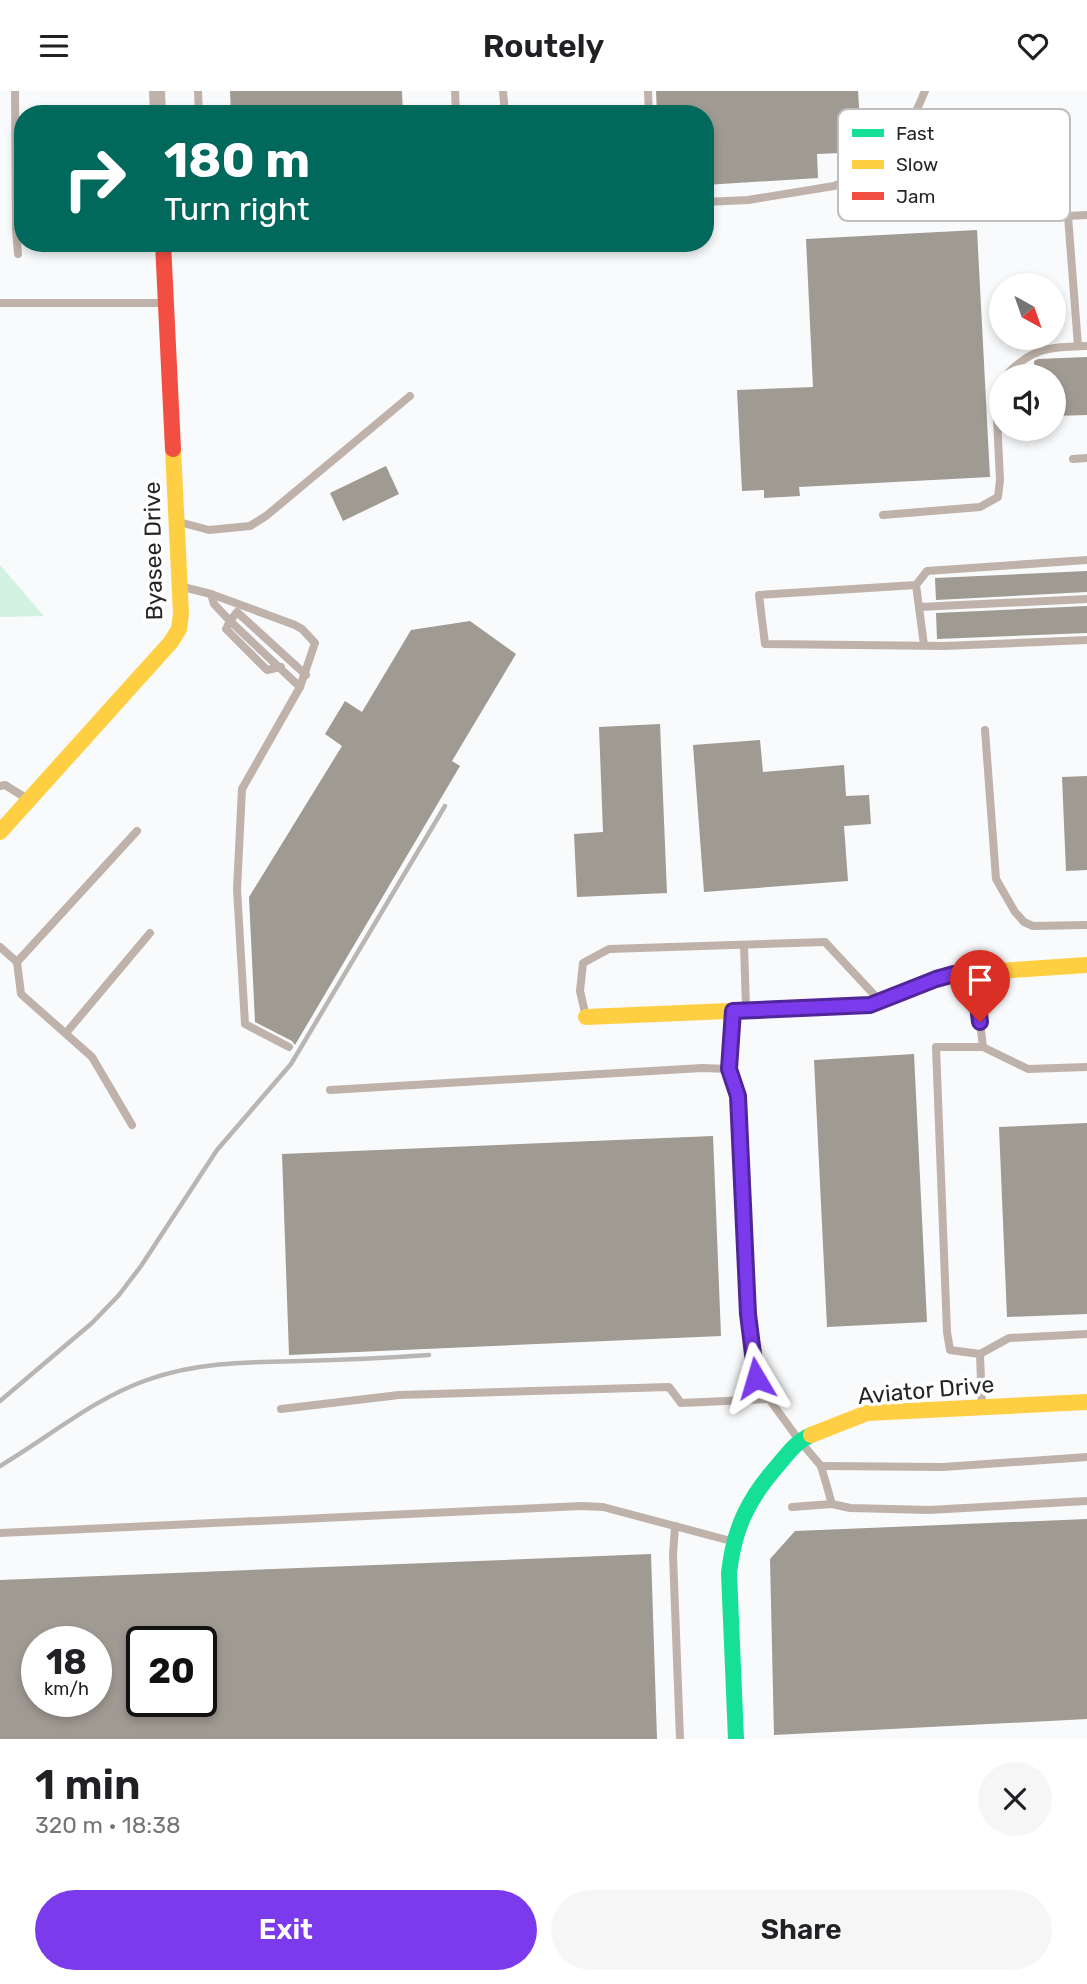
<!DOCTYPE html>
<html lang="en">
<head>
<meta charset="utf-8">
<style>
	body { margin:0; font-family:Rubik,sans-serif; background:#f6f6f6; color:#202124; height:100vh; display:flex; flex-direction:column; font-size:26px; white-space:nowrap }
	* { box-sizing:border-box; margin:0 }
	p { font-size:23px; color:#757577 }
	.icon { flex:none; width:38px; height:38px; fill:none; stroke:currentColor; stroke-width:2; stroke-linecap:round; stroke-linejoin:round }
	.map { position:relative; height:1648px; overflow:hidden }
	.panel { display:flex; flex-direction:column; background:#fff; flex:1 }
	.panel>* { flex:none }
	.guide { position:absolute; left:14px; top:14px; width:700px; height:147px; border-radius:28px; box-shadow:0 4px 10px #0003; background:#00695c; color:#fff; overflow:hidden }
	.needle { width:46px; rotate:140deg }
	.fabs { position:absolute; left:989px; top:182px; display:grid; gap:14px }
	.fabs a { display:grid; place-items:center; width:77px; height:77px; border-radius:50%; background:#fff; box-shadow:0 4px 10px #0003; font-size:35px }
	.speed { position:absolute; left:21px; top:1535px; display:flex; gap:14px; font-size:35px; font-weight:700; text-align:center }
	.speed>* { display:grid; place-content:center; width:91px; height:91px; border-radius:50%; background:#fff; box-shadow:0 4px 10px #0003; line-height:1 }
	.speed small { font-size:18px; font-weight:400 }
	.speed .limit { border:4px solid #111; border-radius:10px; background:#fff; color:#111 }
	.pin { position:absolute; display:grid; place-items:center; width:60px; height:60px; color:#fff; margin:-72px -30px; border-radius:50% 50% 50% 0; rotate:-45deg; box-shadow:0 0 7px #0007 }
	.pin .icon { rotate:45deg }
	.me { position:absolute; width:77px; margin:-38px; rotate:353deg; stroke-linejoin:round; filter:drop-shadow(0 0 5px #0008) }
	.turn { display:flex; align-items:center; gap:24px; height:147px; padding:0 35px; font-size:32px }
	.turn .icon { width:91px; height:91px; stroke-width:2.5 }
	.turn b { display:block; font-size:49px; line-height:60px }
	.round { display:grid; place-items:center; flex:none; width:74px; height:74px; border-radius:37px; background:#f6f6f6 }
	.headline { display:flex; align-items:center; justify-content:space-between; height:119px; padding:0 35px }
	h1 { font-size:42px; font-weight:600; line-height:52px }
	.button { display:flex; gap:14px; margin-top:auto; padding:14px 35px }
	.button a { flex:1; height:80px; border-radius:42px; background:#7c3aed; color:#fff; font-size:28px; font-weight:600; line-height:80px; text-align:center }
	.button a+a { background:#f6f6f6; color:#202124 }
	header { display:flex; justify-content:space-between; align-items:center; height:91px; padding:0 35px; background:#fff; font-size:32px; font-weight:600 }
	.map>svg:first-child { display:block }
</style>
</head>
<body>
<header><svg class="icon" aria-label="menu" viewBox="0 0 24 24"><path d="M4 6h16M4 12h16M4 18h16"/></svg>Routely<svg class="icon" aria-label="heart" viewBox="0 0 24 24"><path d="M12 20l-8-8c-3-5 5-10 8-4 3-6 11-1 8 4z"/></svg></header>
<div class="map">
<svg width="1087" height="1648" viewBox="0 0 1087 1648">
	<rect width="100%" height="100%" fill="#f9fafb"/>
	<!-- green -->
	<polygon fill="#d4f2e1" points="0,474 44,525 0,526"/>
	<!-- building -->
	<g fill="#9f9a92" fill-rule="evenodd">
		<polygon points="230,0 402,0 403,23 231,23"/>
		<polygon points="656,0 858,0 862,61 817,63 818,87 705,94 705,23 657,23"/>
		<polygon points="977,139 990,386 799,396 800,405 764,407 764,399 742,400 737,299 813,296 806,148"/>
		<polygon points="1087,266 1087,324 1054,325 1054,285 1035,285 1034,270 1038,268"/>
		<polygon points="386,375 399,403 343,430 330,402"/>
		<polygon points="1087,480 1087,501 936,509 935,487"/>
		<polygon points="1087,515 1087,542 937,548 936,522"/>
		<polygon points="470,530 516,563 452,670 460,675 295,954 292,950 255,931 249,806 342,655 325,643 345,610 362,621 411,539"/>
		<polygon points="660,633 667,802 577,806 574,743 603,741 599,636"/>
		<polygon points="760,649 763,681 844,674 846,705 869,704 871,733 844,735 848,790 704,801 693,654"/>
		<polygon points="1087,685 1087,779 1066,780 1062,686"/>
		<polygon points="914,963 927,1231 827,1236 814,969"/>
		<polygon points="1087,1032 1087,1223 1007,1226 999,1036"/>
		<polygon points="713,1045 721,1245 289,1264 282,1063"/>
		<polygon points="1087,1428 1087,1628 774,1644 770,1468 795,1440"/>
		<path d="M651,1463L657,1648H0V1489ZM37,1550H96V1610H37ZM142,1550H201V1610H142Z"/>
	</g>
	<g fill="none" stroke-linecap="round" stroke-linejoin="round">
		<!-- lane -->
		<g stroke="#beb2aa" stroke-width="8">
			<polyline points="15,0 16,138 18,163"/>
			<polyline points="198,0 199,23"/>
			<polyline points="455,0 456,23"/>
			<polyline points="503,0 505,23"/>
			<polyline points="648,0 649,23"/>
			<polyline points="705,111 748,109 834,95 851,88 882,64 911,32 925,0"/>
			<polyline points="0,212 163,212"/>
			<polyline points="1078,255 1068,125 1087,124"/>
			<path d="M1006,285C1009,280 1013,277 1018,273C1040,255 1059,256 1087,255"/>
			<polyline points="1073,368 1087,367"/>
			<polyline points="883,424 980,416 998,406 1000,389 996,307 1001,297"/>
			<polyline points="179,431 209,439 250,435 266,425 410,305"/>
			<polyline points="916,494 759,504 765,553 944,555 1087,549"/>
			<polyline points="183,496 211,503 295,534 302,538 315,552 300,596 242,698 237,798 245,933 289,956"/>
			<polyline points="211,503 214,513 230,530 226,538 267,579 281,576"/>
			<polyline points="919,516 1087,508"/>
			<polyline points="924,554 916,494 927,480 1087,469"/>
			<polyline points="300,596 230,530 237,521 306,584"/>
			<polyline points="985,639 996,788 1015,821 1024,831 1033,835 1087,834"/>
			<polyline points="0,695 5,694 26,707"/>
			<polyline points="744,854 746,917"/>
			<polyline points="0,856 17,871 137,740"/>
			<polyline points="17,871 21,903 92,966 132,1034"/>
			<polyline points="974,883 983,956"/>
			<polyline points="586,926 580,900 583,872 609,858 825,851 879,909"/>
			<polyline points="66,942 150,842"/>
			<polyline points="1087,976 1028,978 983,956 936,956 947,1241 950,1259 980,1263 1009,1247 1087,1243"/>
			<polyline points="729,978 733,922"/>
			<polyline points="330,999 702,977 729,978 738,1005 749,1223 758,1308"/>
			<polyline points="980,1263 982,1316"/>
			<polyline points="281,1318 399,1304 669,1296 681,1312 769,1308 799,1349 821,1375 832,1413 850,1417 929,1419 1087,1410"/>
			<polyline points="821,1375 943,1376 1087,1366"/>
			<polyline points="792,1416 832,1413"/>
			<polyline points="675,1435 673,1464 680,1648"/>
			<polyline points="0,1442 581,1415 603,1416 731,1450"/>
		</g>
		<!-- street -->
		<polyline stroke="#beb2aa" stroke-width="16" points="157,0 158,23"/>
		<!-- fast -->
		<path stroke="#16e098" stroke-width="16" d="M736,1648L729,1482C734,1436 749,1407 779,1373C789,1361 797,1350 811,1344"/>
		<!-- slow -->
		<g stroke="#ffcf43" stroke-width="16">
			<polyline points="0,741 171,551 179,538 181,523 173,358"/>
			<polyline points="586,926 870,914 936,888 954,883 1087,874"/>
			<polyline points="811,1344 867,1322 1087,1311"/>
		</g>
		<!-- jam -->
		<polyline stroke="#f24e42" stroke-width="16" points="163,152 173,358"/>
		<!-- rail -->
		<g stroke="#b9b5b3" stroke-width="4.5">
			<polyline points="0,1310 92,1232 119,1204 141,1175 217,1059 291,973 445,715"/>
			<path d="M0,1375C49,1346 93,1308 147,1289C197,1271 248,1271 301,1270C344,1269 386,1267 429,1264"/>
		</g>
	</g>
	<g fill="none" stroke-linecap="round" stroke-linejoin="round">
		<!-- route casing -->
		<g stroke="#51269a" stroke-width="18">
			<polyline id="route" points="756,1287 748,1223 738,1005 729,978 733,920 870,914 936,888 954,883 974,882 980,931"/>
		</g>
		<!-- route -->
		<use href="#route" stroke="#7c3aed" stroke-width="12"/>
	</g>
	<g text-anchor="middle" stroke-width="7" stroke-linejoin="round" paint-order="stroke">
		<!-- street labels -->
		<g font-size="23" fill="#262627" stroke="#fff">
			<text transform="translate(153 460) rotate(-91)" y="8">Byasee Drive</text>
			<text transform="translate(926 1299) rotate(-5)" y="8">Aviator Drive</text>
		</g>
	</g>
	<!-- legend -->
	<rect x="838" y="18" width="232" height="112" rx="10" fill="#fff" stroke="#bebebe" stroke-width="2"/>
	<rect x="852" y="38" width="32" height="8" fill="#16e098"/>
	<rect x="852" y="69" width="32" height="9" fill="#ffcf43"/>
	<rect x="852" y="101" width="32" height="8" fill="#f24e42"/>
	<g font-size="19" fill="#262627">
		<text x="896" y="49">Fast</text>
		<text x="896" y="80">Slow</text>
		<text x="896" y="112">Jam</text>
	</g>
</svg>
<div class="fabs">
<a><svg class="needle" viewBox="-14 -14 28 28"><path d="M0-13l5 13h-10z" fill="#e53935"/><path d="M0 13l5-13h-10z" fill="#757577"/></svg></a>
<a><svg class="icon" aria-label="sound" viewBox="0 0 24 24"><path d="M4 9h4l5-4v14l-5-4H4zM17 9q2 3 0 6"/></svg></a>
</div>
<div class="speed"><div>18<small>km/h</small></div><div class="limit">20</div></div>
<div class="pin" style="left:980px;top:931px;background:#d93025"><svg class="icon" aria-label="arrive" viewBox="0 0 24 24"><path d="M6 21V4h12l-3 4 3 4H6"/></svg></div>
<svg class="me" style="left:756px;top:1287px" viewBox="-20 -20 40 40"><path d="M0-17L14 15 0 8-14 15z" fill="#7c3aed" stroke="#fff" stroke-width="4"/></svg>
<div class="guide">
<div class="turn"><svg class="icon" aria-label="right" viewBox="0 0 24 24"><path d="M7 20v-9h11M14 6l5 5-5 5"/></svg><div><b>180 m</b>Turn right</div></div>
</div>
</div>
<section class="panel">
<div class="headline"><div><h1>1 min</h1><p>320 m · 18:38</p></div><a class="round"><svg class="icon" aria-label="close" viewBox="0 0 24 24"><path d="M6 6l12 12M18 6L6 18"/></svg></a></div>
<div class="button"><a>Exit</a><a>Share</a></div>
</section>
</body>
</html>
